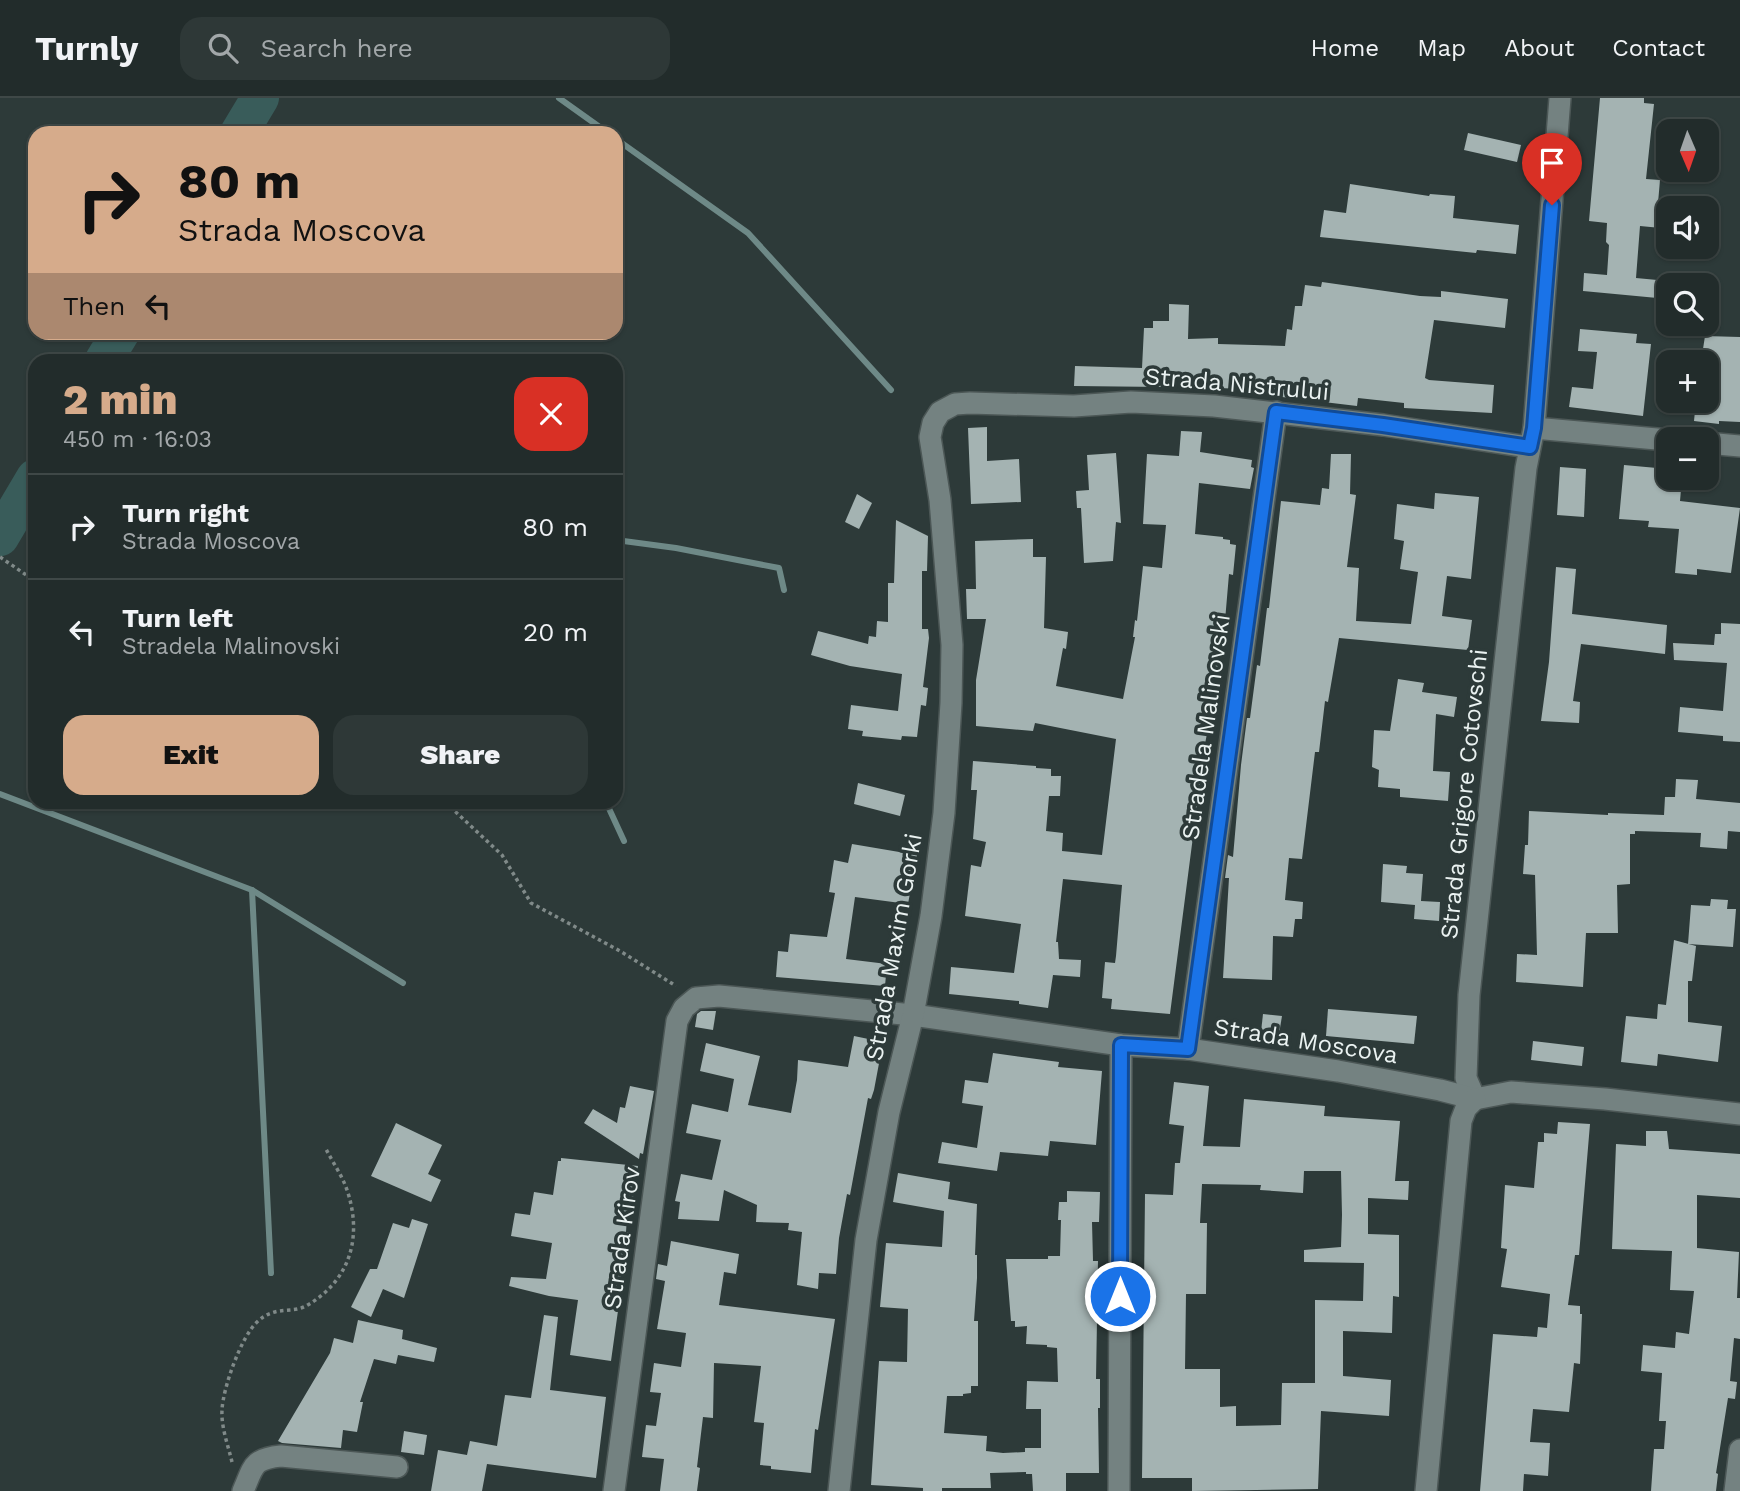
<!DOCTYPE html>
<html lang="en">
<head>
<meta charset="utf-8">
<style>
	body { margin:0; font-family:"Work Sans",sans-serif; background:#2e3837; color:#f1f3f6; height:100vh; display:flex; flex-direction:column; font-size:26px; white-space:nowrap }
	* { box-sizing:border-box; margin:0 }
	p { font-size:23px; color:#a2a7a9 }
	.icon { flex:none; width:38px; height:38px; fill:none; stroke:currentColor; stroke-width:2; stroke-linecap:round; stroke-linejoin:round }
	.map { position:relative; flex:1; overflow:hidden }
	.side { position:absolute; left:28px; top:256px; width:595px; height:455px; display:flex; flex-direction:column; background:#222c2b; border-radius:21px; box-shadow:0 2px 5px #0004,0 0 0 2px #3f4847 }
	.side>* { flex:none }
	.banner { position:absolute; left:28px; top:28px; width:595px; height:214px; border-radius:21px; box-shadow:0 2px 5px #0004,0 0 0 2px #3f4847; background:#d6ab8b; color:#111; overflow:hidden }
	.needle { width:46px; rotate:178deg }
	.controls { position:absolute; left:1656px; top:21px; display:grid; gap:14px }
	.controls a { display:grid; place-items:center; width:63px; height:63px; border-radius:14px; background:#222c2b; box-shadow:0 2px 5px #0004,0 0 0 2px #3f4847; font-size:35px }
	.pin { position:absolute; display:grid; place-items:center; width:60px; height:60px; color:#fff; margin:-72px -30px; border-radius:50% 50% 50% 0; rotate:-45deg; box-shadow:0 0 7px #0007 }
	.pin .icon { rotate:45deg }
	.me { position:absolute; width:77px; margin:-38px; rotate:0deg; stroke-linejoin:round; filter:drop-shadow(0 0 5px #0008) }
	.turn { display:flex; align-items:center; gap:24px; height:147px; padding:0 35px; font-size:32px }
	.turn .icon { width:91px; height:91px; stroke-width:2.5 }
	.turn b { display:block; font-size:49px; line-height:60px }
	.then { display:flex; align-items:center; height:66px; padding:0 35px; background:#0003; gap:14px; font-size:26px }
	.round { display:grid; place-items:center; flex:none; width:74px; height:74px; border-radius:21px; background:#2e3837 }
	.headline { display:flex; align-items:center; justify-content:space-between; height:119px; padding:0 35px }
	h1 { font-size:42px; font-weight:800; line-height:52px; color:#d6ab8b }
	.cta { display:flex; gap:14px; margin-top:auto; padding:14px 35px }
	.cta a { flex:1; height:80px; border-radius:21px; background:#d6ab8b; color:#111; font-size:28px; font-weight:800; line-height:80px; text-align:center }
	.cta a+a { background:#2e3837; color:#f1f3f6 }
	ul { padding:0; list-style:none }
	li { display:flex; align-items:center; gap:21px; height:105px; padding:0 35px; border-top:2px solid #3f4847 }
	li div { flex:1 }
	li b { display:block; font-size:26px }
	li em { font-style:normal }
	header { display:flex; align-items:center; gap:42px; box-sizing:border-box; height:98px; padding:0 35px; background:#222c2b; border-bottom:2px solid #3f4847 }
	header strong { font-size:33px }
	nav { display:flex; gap:38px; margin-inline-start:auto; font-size:24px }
	.search { width:490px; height:63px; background:#2e3837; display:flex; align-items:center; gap:18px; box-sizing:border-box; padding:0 24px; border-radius:21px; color:#a2a7a9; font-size:26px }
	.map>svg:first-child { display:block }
</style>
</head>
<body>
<header>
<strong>Turnly</strong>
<div class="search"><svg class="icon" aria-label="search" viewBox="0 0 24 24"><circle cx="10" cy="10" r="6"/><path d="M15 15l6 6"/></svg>Search here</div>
<nav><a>Home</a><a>Map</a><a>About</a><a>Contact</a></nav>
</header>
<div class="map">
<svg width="1740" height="1393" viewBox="0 0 1740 1393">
	<rect width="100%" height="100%" fill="#2d3a39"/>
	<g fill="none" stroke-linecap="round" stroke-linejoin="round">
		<!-- stream -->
		<g stroke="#6e8987" stroke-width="6">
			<polyline points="559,0 608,35"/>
			<polyline points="616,41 748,135 891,292"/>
			<polyline points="616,442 676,450 779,470 784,492"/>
			<polyline points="0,696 252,792 403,885"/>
			<polyline points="606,704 624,743"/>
			<polyline points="252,792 271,1175"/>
		</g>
		<!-- river -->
		<g stroke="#395c5a" stroke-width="38">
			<polyline points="239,35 260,0"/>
			<polyline points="104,262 121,234"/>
			<polyline points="0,439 35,380"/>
		</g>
	</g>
	<!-- building -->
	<g fill="#a4b3b2" fill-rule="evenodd">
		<polygon points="1600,0 1644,0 1644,5 1654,6 1646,81 1660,82 1658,105 1663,105 1661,130 1640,128 1636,180 1668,183 1668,201 1583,193 1584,175 1607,177 1609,147 1606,144 1607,125 1589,123"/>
		<polygon points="1468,35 1521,47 1517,64 1464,52"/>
		<polygon points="1350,86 1429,98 1430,96 1455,98 1453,120 1519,127 1516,156 1477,152 1476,155 1320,139 1324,112 1346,115"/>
		<polygon points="1322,184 1420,198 1441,199 1441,193 1508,201 1505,230 1434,222 1425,280 1429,282 1494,287 1492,315 1404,310 1404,305 1358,300 1357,308 1282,299 1283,294 1241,294 1241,291 1220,290 1220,281 1164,282 1163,289 1074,288 1075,268 1142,270 1144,230 1153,230 1153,223 1169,223 1169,206 1189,207 1188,241 1218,240 1218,246 1285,248 1287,231 1292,232 1295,208 1302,208 1305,187 1321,189"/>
		<polygon points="1580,231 1637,236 1636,245 1651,246 1643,318 1569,309 1572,289 1593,291 1597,254 1578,253"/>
		<polygon points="1705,238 1740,239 1740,324 1719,323 1719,326 1694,323 1696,303 1706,303 1706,264 1701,264"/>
		<polygon points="987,329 987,363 1019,361 1021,404 971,406 968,330"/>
		<polygon points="1181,333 1202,334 1200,354 1252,362 1251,369 1254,370 1250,391 1199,385 1195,436 1223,439 1223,441 1230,442 1230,446 1236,447 1233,477 1229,476 1222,558 1205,646 1170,916 1111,911 1112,901 1102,900 1105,864 1115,865 1116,858 1122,787 1063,781 1056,844 1058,844 1059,861 1081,862 1080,879 1053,877 1048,910 1019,906 1019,903 949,896 951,869 1014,875 1021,826 965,818 971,767 981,769 986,744 973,741 977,692 971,692 973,663 1036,668 1036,670 1051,671 1051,678 1061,678 1060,698 1049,698 1046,733 1063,735 1062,753 1102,757 1116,641 1035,625 1033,633 976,628 976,582 986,521 967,521 966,491 976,491 975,443 1033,441 1033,459 1046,459 1044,530 1068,534 1066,551 1063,550 1056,588 1123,601 1135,539 1133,539 1135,522 1137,523 1143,468 1162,470 1166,427 1143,426 1147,356 1179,358"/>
		<polygon points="1116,355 1121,425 1116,424 1113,463 1084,465 1081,410 1077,410 1076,393 1089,392 1087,357"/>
		<polygon points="1331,356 1351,356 1350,396 1356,397 1347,469 1359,470 1356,523 1411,526 1418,474 1400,471 1404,443 1394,441 1397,406 1434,411 1435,395 1479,399 1471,481 1447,478 1442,518 1472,522 1468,552 1339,540 1328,604 1325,603 1319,654 1315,654 1302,761 1289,760 1285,802 1303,804 1302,821 1295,821 1293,839 1273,838 1272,882 1223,880 1229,780 1225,780 1228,757 1233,759 1241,667 1247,620 1250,620 1257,567 1260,568 1267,510 1269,510 1281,403 1320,407 1322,390 1329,391"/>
		<polygon points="1624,367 1668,371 1668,380 1682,380 1680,403 1740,410 1731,475 1697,471 1697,477 1675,475 1679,431 1648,429 1649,423 1619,421"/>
		<polygon points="1560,369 1586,371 1584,419 1557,417"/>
		<polygon points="857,396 872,405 859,431 845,424"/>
		<polygon points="896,422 928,438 927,473 922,473 922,531 928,531 929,540 923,589 928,590 926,608 921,607 917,639 902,638 901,642 862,638 863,633 848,631 851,607 898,613 902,576 850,568 811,557 818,533 868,546 869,538 876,539 877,523 888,524 888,485 894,485"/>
		<polygon points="1556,469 1576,471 1572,516 1667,527 1665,556 1581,546 1573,603 1580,604 1579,625 1541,623 1549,564"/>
		<polygon points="1721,525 1740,526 1740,644 1723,643 1723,638 1678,634 1680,609 1723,613 1727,565 1674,562 1673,545 1714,547 1715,536 1721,536"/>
		<polygon points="1398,581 1424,585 1422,594 1457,599 1454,619 1436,616 1433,673 1450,674 1448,703 1400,699 1400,691 1378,689 1379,672 1372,669 1374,632 1390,633"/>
		<polygon points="1676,681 1698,682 1696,701 1740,705 1740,734 1728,733 1727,751 1700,749 1701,735 1635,733 1635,736 1630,736 1630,786 1617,787 1618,835 1586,835 1583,889 1516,884 1517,856 1537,857 1535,777 1523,776 1525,747 1528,747 1529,713 1608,717 1608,715 1664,717 1665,699 1675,699"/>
		<polygon points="858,685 905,697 900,718 854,706"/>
		<polygon points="852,746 917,757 908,806 855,799 846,861 887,866 885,888 776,879 778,853 788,854 790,836 827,839 835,795 829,794 834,762 848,765"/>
		<polygon points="1383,766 1407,768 1406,775 1423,776 1421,803 1440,804 1439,823 1414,821 1415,807 1381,804"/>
		<polygon points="1711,801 1728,802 1727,811 1736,811 1733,849 1688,846 1691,807 1710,808"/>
		<polygon points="1674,842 1696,848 1692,883 1688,883 1688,924 1722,928 1718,964 1658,956 1657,968 1621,964 1626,918 1657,921 1658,906 1666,907"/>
		<polygon points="1328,911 1417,918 1414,946 1326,938"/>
		<polygon points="701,913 716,913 713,932 695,929 697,916"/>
		<polygon points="1263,916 1282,918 1279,936 1261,934"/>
		<polygon points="854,938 883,944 874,992 871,1001 868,1000 850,1097 847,1096 839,1140 836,1176 819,1175 818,1191 797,1187 802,1134 788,1132 789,1125 756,1124 757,1107 724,1092 719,1123 678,1121 680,1104 675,1103 681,1076 712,1082 721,1042 686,1035 692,1006 728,1014 734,981 700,973 706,945 760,958 748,1007 791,1015 797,982 798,962 848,969"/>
		<polygon points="1533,943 1584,949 1582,968 1531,962"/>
		<polygon points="993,955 1059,964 1058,969 1102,973 1096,1047 1050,1043 1048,1058 1000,1054 997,1073 938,1065 942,1044 977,1050 983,1008 962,1005 965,982 988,985"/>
		<path d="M1174,984L1209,988L1203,1048L1240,1049L1244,1001L1325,1008L1324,1018L1400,1023L1395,1083H1409L1408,1102L1368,1100V1136L1399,1137V1199L1393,1198L1392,1235L1343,1233V1278L1391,1282L1389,1318L1321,1313L1318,1391L1192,1393V1380H1142L1145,1096L1173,1097L1175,1065H1180L1184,1028L1169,1026ZM1304,1073H1341L1342,1117L1341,1149L1304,1152V1164L1364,1165L1363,1203L1315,1202V1285H1282L1281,1327L1236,1328V1308L1220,1309V1271H1185L1186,1196H1206L1207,1125H1200L1202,1086L1261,1087L1260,1092L1303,1095Z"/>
		<polygon points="630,988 654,993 643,1056 640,1055 639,1061 584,1025 593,1011 617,1025 620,1009 625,1010"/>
		<polygon points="1558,1024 1590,1026 1579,1157 1575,1157 1568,1207 1580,1208 1580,1216 1582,1216 1580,1266 1574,1265 1569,1314 1533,1311 1530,1344 1550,1345 1548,1378 1524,1376 1523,1393 1480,1393 1493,1236 1537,1239 1538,1229 1547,1230 1550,1196 1501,1189 1507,1151 1501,1150 1505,1087 1534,1090 1538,1044 1544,1044 1544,1035 1557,1036"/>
		<polygon points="396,1025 442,1047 428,1076 441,1082 431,1104 371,1078"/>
		<polygon points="1646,1033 1667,1033 1669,1051 1740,1056 1740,1100 1697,1097 1697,1150 1739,1154 1737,1200 1740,1200 1740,1241 1734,1240 1730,1283 1737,1284 1735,1301 1728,1300 1716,1375 1718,1376 1716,1393 1651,1393 1654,1351 1664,1351 1666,1323 1659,1323 1662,1275 1641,1273 1643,1247 1675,1250 1676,1234 1689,1236 1694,1193 1670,1192 1672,1153 1612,1151 1616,1046 1646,1048"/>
		<polygon points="561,1060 638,1068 630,1119 627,1119 626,1134 629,1134 611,1263 570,1257 578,1202 549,1198 509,1188 511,1179 546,1181 552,1145 511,1138 515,1115 530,1117 534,1094 553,1097 558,1063 561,1063"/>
		<polygon points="898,1075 950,1084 948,1101 977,1106 975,1157 977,1157 977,1180 974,1223 978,1223 978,1288 971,1288 971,1295 963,1296 963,1298 947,1298 944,1335 987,1338 986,1353 1003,1355 1025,1354 1025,1350 1041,1350 1041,1311 1026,1311 1027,1283 1058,1284 1057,1250 1047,1249 1047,1247 1026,1246 1027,1228 1015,1229 1015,1223 1011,1223 1006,1161 1048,1161 1048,1158 1060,1158 1061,1122 1058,1122 1059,1104 1067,1104 1067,1093 1100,1094 1099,1124 1092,1124 1093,1163 1098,1163 1096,1281 1100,1281 1100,1310 1098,1310 1099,1375 1066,1375 1066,1393 1033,1393 1032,1376 1026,1376 1026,1374 990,1375 991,1390 942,1390 942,1393 923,1393 923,1390 871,1387 879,1263 907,1264 908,1211 880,1209 886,1145 942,1149 944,1113 893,1104"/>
		<polygon points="412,1121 428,1126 404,1200 383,1191 371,1219 351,1209 370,1171 377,1171 393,1125 409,1130"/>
		<polygon points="671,1143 739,1156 736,1176 724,1174 719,1207 835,1221 818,1332 815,1331 811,1375 771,1371 771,1368 760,1367 764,1325 754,1324 761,1268 714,1265 713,1320 703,1319 697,1369 700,1370 697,1393 660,1393 664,1361 642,1359 646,1327 656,1328 661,1295 650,1294 654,1265 681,1269 686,1235 657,1231 665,1183 656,1181 658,1166 667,1168"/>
		<polygon points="544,1217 558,1219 550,1292 606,1299 596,1380 487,1366 482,1393 431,1393 438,1352 467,1357 470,1343 497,1348 505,1297 531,1300"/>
		<polygon points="358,1222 403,1232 402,1241 437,1250 434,1264 398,1257 396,1266 374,1261 360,1304 363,1304 357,1334 343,1332 341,1350 282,1345 278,1343 330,1255 334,1240 353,1245"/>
		<polygon points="404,1333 427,1337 424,1357 401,1354"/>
	</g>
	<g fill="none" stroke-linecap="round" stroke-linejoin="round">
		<!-- minor casing -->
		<g stroke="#4c5756" stroke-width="24">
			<g id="minor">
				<polyline points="1534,330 1668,342"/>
				<polyline points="1706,345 1740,348"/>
				<polyline points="1188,951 1276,314"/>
				<polyline points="1475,1001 1466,980 1469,897 1526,370 1534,330 1560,0"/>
				<path d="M243,1393C254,1368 252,1361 281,1358L397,1369"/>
				<polyline points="614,1393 677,923 684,910 696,900 719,898 913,917 1121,947 1188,951 1338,973 1440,992 1475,1001 1511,994 1605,1001 1740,1016"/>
				<polyline points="839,1393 866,1142 889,1014 913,917 931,818 944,715 951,605 952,547 940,402 930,339 933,325 940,314 955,306 970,305 1074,308 1131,304 1214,308 1383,327 1529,349"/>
				<polyline points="1119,1393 1121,947"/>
				<polyline points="1426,1393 1461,1023 1466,1010 1475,1001"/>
				<polyline points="1735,1393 1740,1352"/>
			</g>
		</g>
		<!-- path -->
		<g stroke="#808a89" stroke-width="3.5" stroke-dasharray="3.5 3.5" stroke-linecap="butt">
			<polyline points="0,459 35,483"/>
			<polyline points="445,704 502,757 531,805 620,853 676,888"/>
			<path d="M232,1364C228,1347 221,1329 222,1312C223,1290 241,1239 257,1224C275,1207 291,1216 306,1208C352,1182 363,1136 346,1089C341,1076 332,1063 326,1051"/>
		</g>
		<!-- minor -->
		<use href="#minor" stroke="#748281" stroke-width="21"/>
	</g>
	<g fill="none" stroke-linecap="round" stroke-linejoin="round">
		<!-- route casing -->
		<g stroke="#114b97" stroke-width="18">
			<polyline id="route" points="1120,1198 1121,947 1188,951 1276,314 1383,327 1530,349 1534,330 1552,107"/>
		</g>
		<!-- route -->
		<use href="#route" stroke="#1a73e8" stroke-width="12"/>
	</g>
	<g text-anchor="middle" stroke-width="7" stroke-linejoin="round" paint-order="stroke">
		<!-- street labels -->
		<g font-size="24" fill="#eaf2f1" stroke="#2d3a39">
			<text transform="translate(1237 286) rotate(5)" y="8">Strada Nistrului</text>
			<text transform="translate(1206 629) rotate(-82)" y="8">Stradela Malinovski</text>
			<text transform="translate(1464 696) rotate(-84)" y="8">Strada Grigore Cotovschi</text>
			<text transform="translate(894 849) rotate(-80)" y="8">Strada Maxim Gorki</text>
			<text transform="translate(1306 943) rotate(9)" y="8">Strada Moscova</text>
			<text transform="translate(622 1140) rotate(-82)" y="8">Strada Kirov</text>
		</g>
	</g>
</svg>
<div class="controls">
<a><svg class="needle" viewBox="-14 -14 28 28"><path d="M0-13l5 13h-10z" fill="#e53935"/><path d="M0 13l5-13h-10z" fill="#a2a7a9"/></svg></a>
<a><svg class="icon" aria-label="sound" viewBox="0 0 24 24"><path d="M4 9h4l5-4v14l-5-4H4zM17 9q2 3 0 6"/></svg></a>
<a><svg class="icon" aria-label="search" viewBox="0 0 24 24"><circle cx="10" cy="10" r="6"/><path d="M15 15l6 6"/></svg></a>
<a>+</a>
<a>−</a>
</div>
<div class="pin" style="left:1552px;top:107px;background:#d93025"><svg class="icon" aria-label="arrive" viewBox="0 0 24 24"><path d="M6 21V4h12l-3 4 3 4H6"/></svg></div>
<svg class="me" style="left:1120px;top:1198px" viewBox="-20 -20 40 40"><circle r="17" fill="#1a73e8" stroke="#fff" stroke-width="3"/><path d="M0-11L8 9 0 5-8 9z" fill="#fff"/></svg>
<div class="banner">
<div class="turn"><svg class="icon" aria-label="right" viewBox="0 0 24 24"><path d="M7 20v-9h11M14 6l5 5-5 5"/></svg><div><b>80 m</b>Strada Moscova</div></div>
<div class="then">Then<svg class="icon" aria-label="left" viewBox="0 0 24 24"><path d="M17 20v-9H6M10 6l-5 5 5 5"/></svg></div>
</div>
<section class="side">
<div class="headline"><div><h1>2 min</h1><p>450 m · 16:03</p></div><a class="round" style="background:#d93025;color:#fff"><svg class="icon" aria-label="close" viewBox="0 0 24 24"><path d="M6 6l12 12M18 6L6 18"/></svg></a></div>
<ul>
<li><svg class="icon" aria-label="right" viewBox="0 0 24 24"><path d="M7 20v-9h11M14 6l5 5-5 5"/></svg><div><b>Turn right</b><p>Strada Moscova</p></div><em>80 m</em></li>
<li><svg class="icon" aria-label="left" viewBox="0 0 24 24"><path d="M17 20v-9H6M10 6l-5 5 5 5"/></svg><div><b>Turn left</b><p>Stradela Malinovski</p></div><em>20 m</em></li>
</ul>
<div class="cta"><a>Exit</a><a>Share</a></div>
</section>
</div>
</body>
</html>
